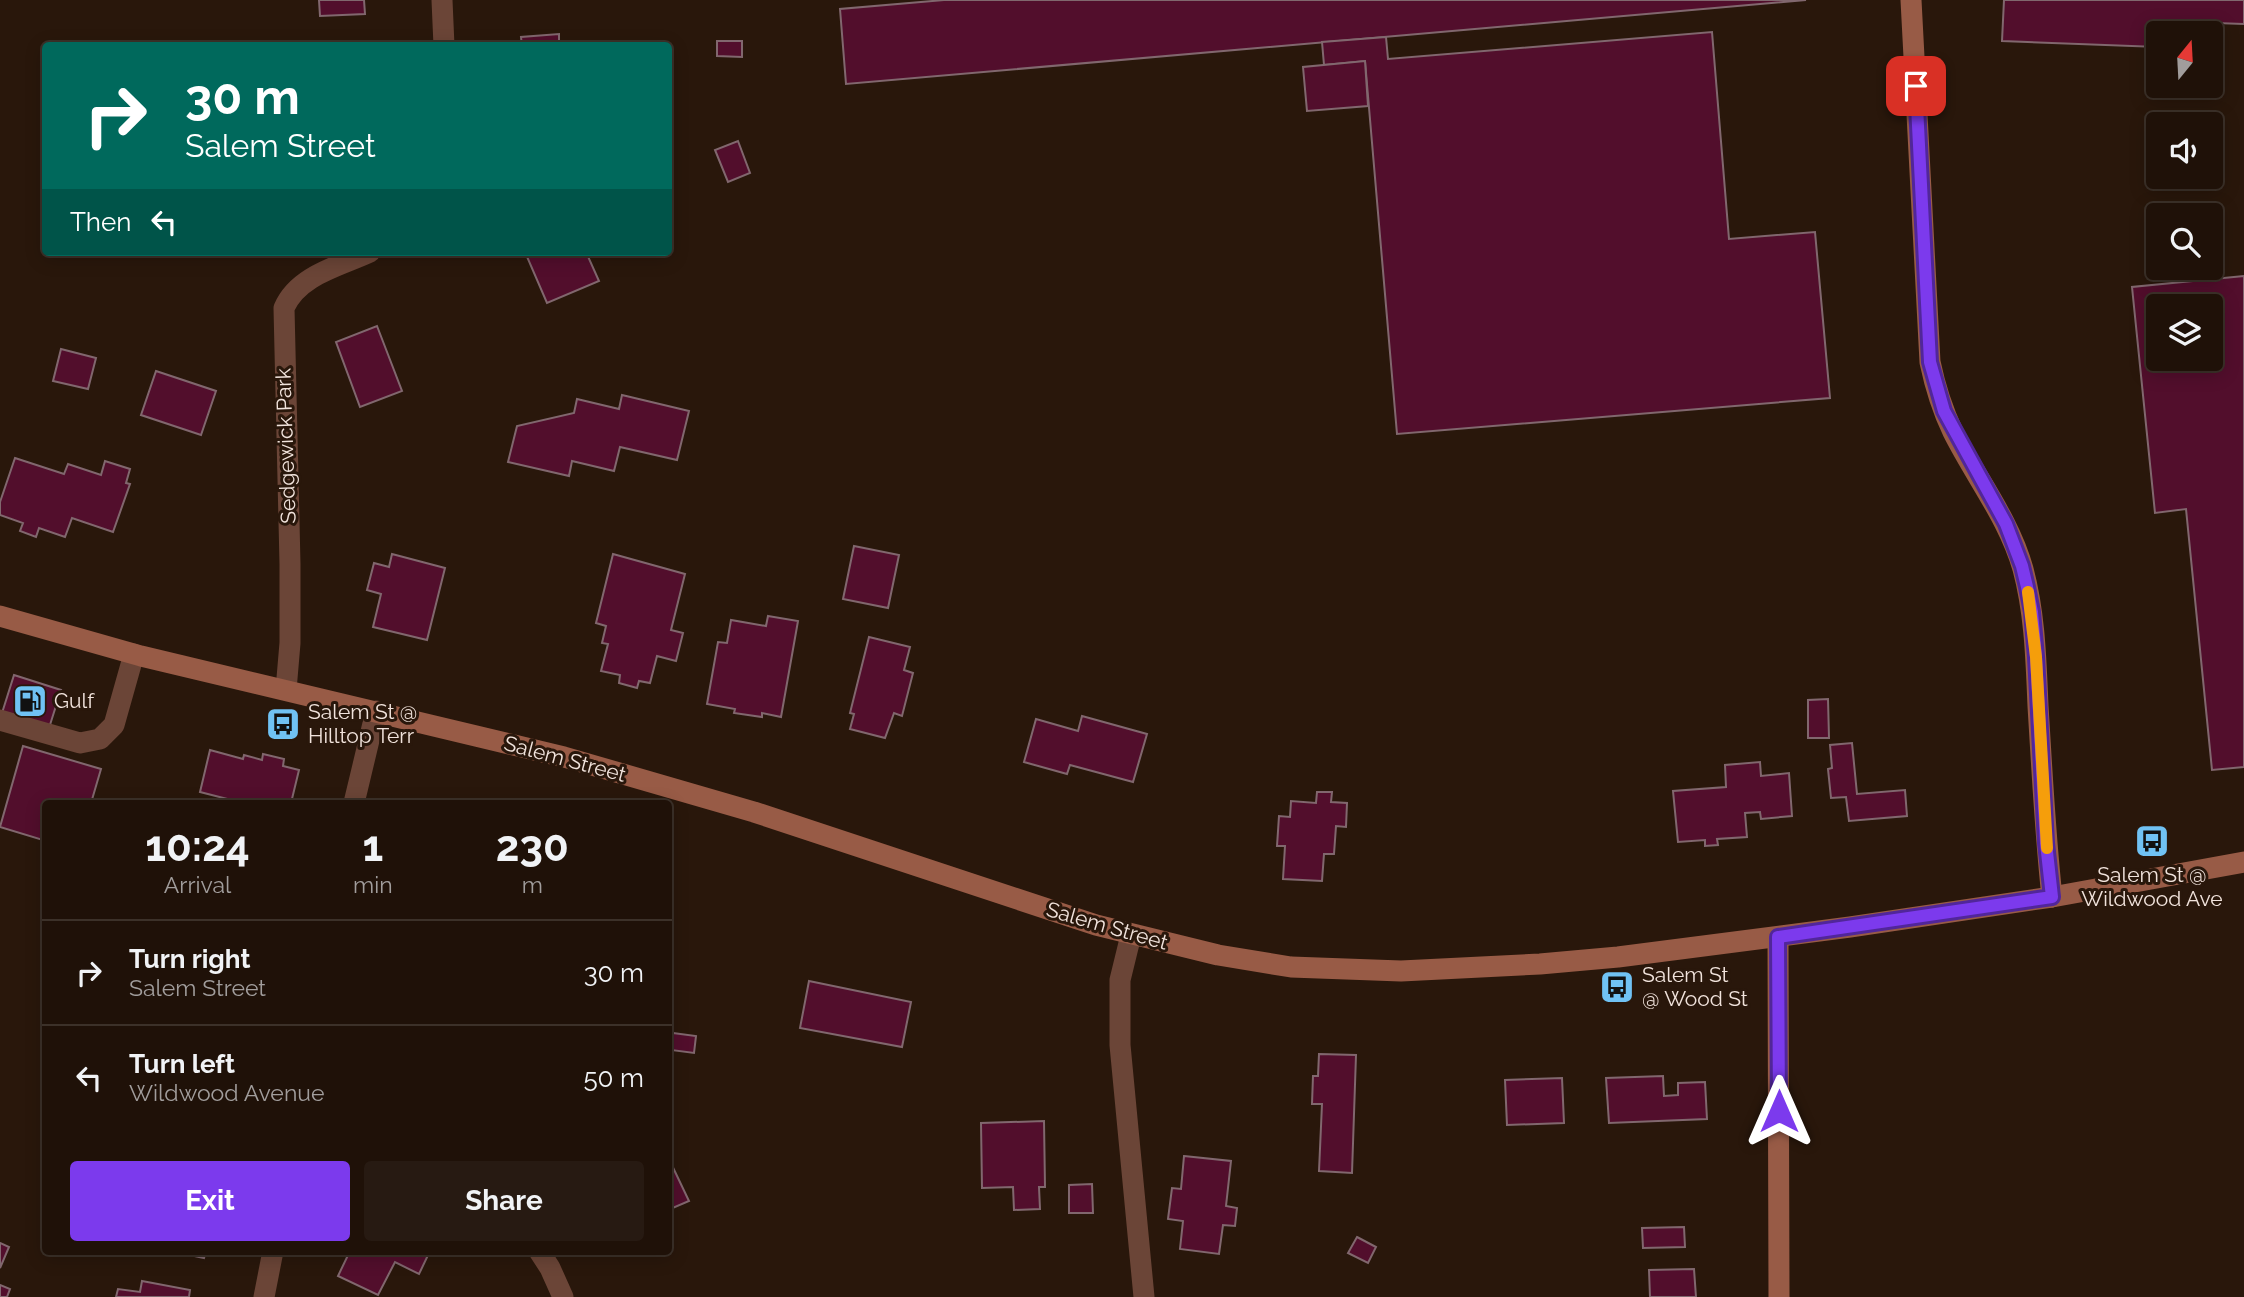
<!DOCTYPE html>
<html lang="en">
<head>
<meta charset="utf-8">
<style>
	body { margin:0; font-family:Raleway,sans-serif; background:#271a12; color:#f1f3f6; height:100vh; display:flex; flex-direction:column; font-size:26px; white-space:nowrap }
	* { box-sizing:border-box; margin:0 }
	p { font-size:23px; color:#a19d9c }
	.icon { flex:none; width:38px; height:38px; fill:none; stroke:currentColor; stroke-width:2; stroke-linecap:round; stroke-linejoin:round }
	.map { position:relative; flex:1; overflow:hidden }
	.drawer { position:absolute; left:42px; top:800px; width:630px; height:455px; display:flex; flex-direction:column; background:#1f1108; border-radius:7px; box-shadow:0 4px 18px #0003,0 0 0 2px #3c3129 }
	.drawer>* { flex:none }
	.hud { position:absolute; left:42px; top:42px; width:630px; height:214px; border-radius:7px; box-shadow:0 4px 18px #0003,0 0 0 2px #3c3129; background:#00695c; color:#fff; overflow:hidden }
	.needle { width:46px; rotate:18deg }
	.tools { position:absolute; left:2146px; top:21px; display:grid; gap:14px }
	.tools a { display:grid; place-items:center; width:77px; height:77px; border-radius:7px; background:#1f1108; box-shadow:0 4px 18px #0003,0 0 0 2px #3c3129; font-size:35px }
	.pin { position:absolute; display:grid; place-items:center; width:60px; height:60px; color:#fff; margin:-30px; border-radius:14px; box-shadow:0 4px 10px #0006 }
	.me { position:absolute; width:77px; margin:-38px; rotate:0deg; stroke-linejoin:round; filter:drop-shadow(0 0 5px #0008) }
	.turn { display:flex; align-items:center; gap:24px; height:147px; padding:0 28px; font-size:32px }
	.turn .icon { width:91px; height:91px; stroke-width:2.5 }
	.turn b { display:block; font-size:49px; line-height:60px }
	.then { display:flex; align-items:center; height:66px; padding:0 28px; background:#0003; gap:14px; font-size:26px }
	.eta { display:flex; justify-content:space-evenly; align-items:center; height:119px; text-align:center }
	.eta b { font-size:42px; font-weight:700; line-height:49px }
	.cta { display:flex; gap:14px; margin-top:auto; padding:14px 28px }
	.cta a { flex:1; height:80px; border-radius:7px; background:#7c3aed; color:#fff; font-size:28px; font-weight:700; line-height:80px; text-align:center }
	.cta a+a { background:#271a12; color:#f1f3f6 }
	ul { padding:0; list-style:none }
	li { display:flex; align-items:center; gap:21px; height:105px; padding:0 28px; border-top:2px solid #3c3129 }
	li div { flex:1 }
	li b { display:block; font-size:26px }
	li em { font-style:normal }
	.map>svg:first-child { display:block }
</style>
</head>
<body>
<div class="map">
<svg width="2244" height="1297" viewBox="0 0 2244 1297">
	<rect width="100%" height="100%" fill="#29170b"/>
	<!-- building -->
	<g fill="#520e2c" stroke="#81676e" stroke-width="2" fill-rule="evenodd">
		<polygon points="319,0 364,0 365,14 320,16"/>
		<polygon points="944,0 1806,0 846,84 840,9"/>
		<polygon points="2004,0 2244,0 2244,24 2160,21 2158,47 2002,41"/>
		<polygon points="1712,32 1729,239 1815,232 1830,398 1397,434 1365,61 1324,65 1322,42 1386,37 1388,59"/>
		<polygon points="559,34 559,46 522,46 521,37"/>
		<polygon points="717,41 742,41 742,57 717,56"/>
		<polygon points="1365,61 1368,106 1307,111 1303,67"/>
		<polygon points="738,141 750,173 728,182 715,150"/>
		<polygon points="525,252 586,252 599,281 547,303"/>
		<path d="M2244,276V767L2212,770L2186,509L2155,513L2132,287ZM2158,306H2210V359H2158Z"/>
		<polygon points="377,326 402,391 360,407 336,342"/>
		<polygon points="61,349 96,358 88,389 53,381"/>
		<polygon points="156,371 216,391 201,435 141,415"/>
		<polygon points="622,395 689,411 677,460 620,447 614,471 572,461 569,476 508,462 517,426 574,413 577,399 619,409"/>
		<polygon points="15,458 64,474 68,464 101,475 105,461 130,469 126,483 130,484 113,532 72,518 65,537 39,528 36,537 20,531 23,523 0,515 0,502"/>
		<polygon points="854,546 899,555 888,608 843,599"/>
		<polygon points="392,554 445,568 427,640 373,627 381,594 367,590 374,563 389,567"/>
		<polygon points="613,554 685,574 671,630 683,633 676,661 657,656 650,683 639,681 637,688 619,683 620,675 601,671 608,644 602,643 606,626 596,623"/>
		<polygon points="768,616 798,621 781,717 762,713 762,717 734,713 735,709 707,704 718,642 727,643 731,620 766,626"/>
		<polygon points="869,637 910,647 904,670 913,673 902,716 894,713 885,738 850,729 854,714 850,713"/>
		<polygon points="14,675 61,690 49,728 2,713"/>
		<polygon points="1828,699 1829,738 1808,738 1808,700"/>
		<polygon points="1082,716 1147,734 1133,782 1070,765 1067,774 1024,762 1036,719 1078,731"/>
		<polygon points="1852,743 1857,794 1905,790 1907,816 1849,821 1846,797 1831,798 1828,769 1832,768 1830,745"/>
		<polygon points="23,746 101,769 91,803 46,803 46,841 0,827"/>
		<polygon points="210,750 243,759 244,755 262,760 263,754 284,759 283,766 299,770 291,803 243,803 200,792"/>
		<polygon points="1760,762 1761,776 1789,773 1792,816 1761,819 1760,812 1745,813 1747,837 1717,839 1718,845 1705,846 1705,840 1678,842 1673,791 1726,787 1725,765"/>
		<polygon points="1317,792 1332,792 1331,802 1347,803 1346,827 1336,826 1334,854 1324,854 1322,881 1283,879 1285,846 1277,846 1279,816 1290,817 1291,801 1316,803"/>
		<polygon points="809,981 911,1002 902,1047 800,1028"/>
		<polygon points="673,1033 696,1036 694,1053 671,1050"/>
		<polygon points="1319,1054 1356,1055 1352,1173 1319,1171 1322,1104 1312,1104 1313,1076 1318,1076"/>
		<polygon points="1663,1076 1664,1096 1678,1095 1678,1083 1705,1082 1707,1119 1609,1123 1606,1078"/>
		<polygon points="1562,1078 1564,1123 1507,1125 1505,1080"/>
		<polygon points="1044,1121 1045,1187 1039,1187 1040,1209 1014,1210 1013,1187 982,1188 981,1123"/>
		<polygon points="1184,1156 1231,1161 1226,1206 1237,1208 1235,1226 1223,1225 1219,1254 1180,1249 1183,1221 1168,1219 1172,1188 1181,1189"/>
		<polygon points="668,1157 689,1201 668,1210"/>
		<polygon points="1092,1184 1093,1213 1069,1213 1069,1185"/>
		<polygon points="1684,1227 1685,1247 1643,1248 1642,1228"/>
		<polygon points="1357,1237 1376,1247 1368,1263 1348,1253"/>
		<polygon points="0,1243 9,1247 0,1268"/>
		<polygon points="171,1251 206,1251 204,1258"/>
		<polygon points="350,1251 430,1251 419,1274 395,1262 378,1295 338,1276"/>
		<polygon points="1694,1269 1696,1297 1650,1297 1649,1270"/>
		<polygon points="142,1281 190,1290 189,1297 116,1297 118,1289 140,1292"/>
		<polygon points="0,1285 10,1289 7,1297 0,1297"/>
	</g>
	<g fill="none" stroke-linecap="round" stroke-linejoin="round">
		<!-- lane -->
		<g stroke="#6b4537" stroke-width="21">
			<polyline points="0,720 80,743 100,739 114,725 134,654"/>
			<polyline points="1131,935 1120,980 1120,1045 1144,1297"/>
		</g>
		<!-- street -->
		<g stroke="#6b4537" stroke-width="21">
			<polyline points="442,0 444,46"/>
			<path d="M286,690L290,643V564L284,308C298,275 340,266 370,252"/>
			<polyline points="354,803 376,711"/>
			<polyline points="539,1251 550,1268 563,1297"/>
			<polyline points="264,1297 273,1251"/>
		</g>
		<!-- secondary -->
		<g stroke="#985b46" stroke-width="21">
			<path d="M1911,0L1930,362C1935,386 1942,409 1953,432C1976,478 2009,519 2023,569C2035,614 2036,660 2038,706C2042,770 2045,833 2052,897"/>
			<polyline points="0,616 141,656 564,757 754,812 1096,925 1218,955 1291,967 1401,971 1540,964 1618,957 1850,927 2052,897 2244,862"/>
			<polyline points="1778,937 1779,1297"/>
		</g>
	</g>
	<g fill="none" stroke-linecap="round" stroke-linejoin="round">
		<!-- route casing -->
		<g stroke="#51269a" stroke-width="18">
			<polyline id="route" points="1779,1111 1778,937 2052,897 2046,843 2036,657 2032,612 2027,587 2022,566 2006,524 1944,411 1930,362 1916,86"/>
		</g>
		<!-- route -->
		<use href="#route" stroke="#7c3aed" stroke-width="12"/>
		<!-- slow -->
		<polyline stroke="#f59e0b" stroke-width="12" points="2028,592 2036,657 2047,848"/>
	</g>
	<!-- icons -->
	<defs>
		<g id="fuel-square" transform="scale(1.75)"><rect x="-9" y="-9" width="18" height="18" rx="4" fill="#70c2f4" stroke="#29170b"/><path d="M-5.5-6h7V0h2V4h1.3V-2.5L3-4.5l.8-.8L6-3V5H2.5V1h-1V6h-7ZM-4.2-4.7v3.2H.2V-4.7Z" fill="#111"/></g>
		<g id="bus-square" transform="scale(1.75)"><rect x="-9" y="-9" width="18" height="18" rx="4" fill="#70c2f4" stroke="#29170b"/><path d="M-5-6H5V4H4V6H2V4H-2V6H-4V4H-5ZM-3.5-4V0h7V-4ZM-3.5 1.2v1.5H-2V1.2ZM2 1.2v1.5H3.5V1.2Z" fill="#111"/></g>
	</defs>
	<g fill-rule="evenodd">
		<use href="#fuel-square" x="30" y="701"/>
		<use href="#bus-square" x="283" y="724"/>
		<use href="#bus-square" x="2152" y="841"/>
		<use href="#bus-square" x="1617" y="987"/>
	</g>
	<g text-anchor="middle" stroke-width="6" stroke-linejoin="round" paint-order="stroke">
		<!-- street labels -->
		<g font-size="21" fill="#f1e3dc" stroke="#29170b">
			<text transform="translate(286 446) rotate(-92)" y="7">Sedgewick Park</text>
			<text transform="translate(565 759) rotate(15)" y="7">Salem Street</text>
			<text transform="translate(1107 926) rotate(16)" y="7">Salem Street</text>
		</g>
		<!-- poi labels -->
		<g font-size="21" fill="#f1e3dc" stroke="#29170b" text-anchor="start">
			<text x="54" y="708">Gulf</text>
			<text x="308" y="719">Salem St @<tspan x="308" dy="24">Hilltop Terr</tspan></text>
			<text x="2152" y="882" text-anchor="middle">Salem St @<tspan x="2152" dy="24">Wildwood Ave</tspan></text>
			<text x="1642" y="982">Salem St<tspan x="1642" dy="24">@ Wood St</tspan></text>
		</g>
	</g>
</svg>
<div class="tools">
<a><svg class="needle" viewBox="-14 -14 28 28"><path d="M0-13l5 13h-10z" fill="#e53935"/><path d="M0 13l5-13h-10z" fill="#a19d9c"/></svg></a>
<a><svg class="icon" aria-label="sound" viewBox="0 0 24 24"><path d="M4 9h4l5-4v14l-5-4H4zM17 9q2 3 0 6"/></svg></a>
<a><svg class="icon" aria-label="search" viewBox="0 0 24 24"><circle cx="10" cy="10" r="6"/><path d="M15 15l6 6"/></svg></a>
<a><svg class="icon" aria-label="layers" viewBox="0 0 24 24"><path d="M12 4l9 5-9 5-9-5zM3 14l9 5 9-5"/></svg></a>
</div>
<div class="pin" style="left:1916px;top:86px;background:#d93025"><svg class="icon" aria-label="arrive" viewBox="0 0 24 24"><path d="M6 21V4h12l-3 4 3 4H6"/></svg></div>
<svg class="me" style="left:1779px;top:1111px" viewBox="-20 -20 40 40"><path d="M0-17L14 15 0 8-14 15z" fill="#7c3aed" stroke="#fff" stroke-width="4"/></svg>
<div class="hud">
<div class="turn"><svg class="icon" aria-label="right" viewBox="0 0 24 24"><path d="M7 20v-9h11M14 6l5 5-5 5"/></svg><div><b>30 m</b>Salem Street</div></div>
<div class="then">Then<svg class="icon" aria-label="left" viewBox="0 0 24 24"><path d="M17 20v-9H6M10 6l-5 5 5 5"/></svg></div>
</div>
<section class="drawer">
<div class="eta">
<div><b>10:24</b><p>Arrival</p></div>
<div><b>1</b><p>min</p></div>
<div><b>230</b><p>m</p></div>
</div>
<ul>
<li><svg class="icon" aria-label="right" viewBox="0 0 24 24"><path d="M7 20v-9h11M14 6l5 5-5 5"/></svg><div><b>Turn right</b><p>Salem Street</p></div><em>30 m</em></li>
<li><svg class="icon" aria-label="left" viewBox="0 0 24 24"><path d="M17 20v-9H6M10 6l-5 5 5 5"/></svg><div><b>Turn left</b><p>Wildwood Avenue</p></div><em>50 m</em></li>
</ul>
<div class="cta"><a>Exit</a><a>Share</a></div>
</section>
</div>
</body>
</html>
